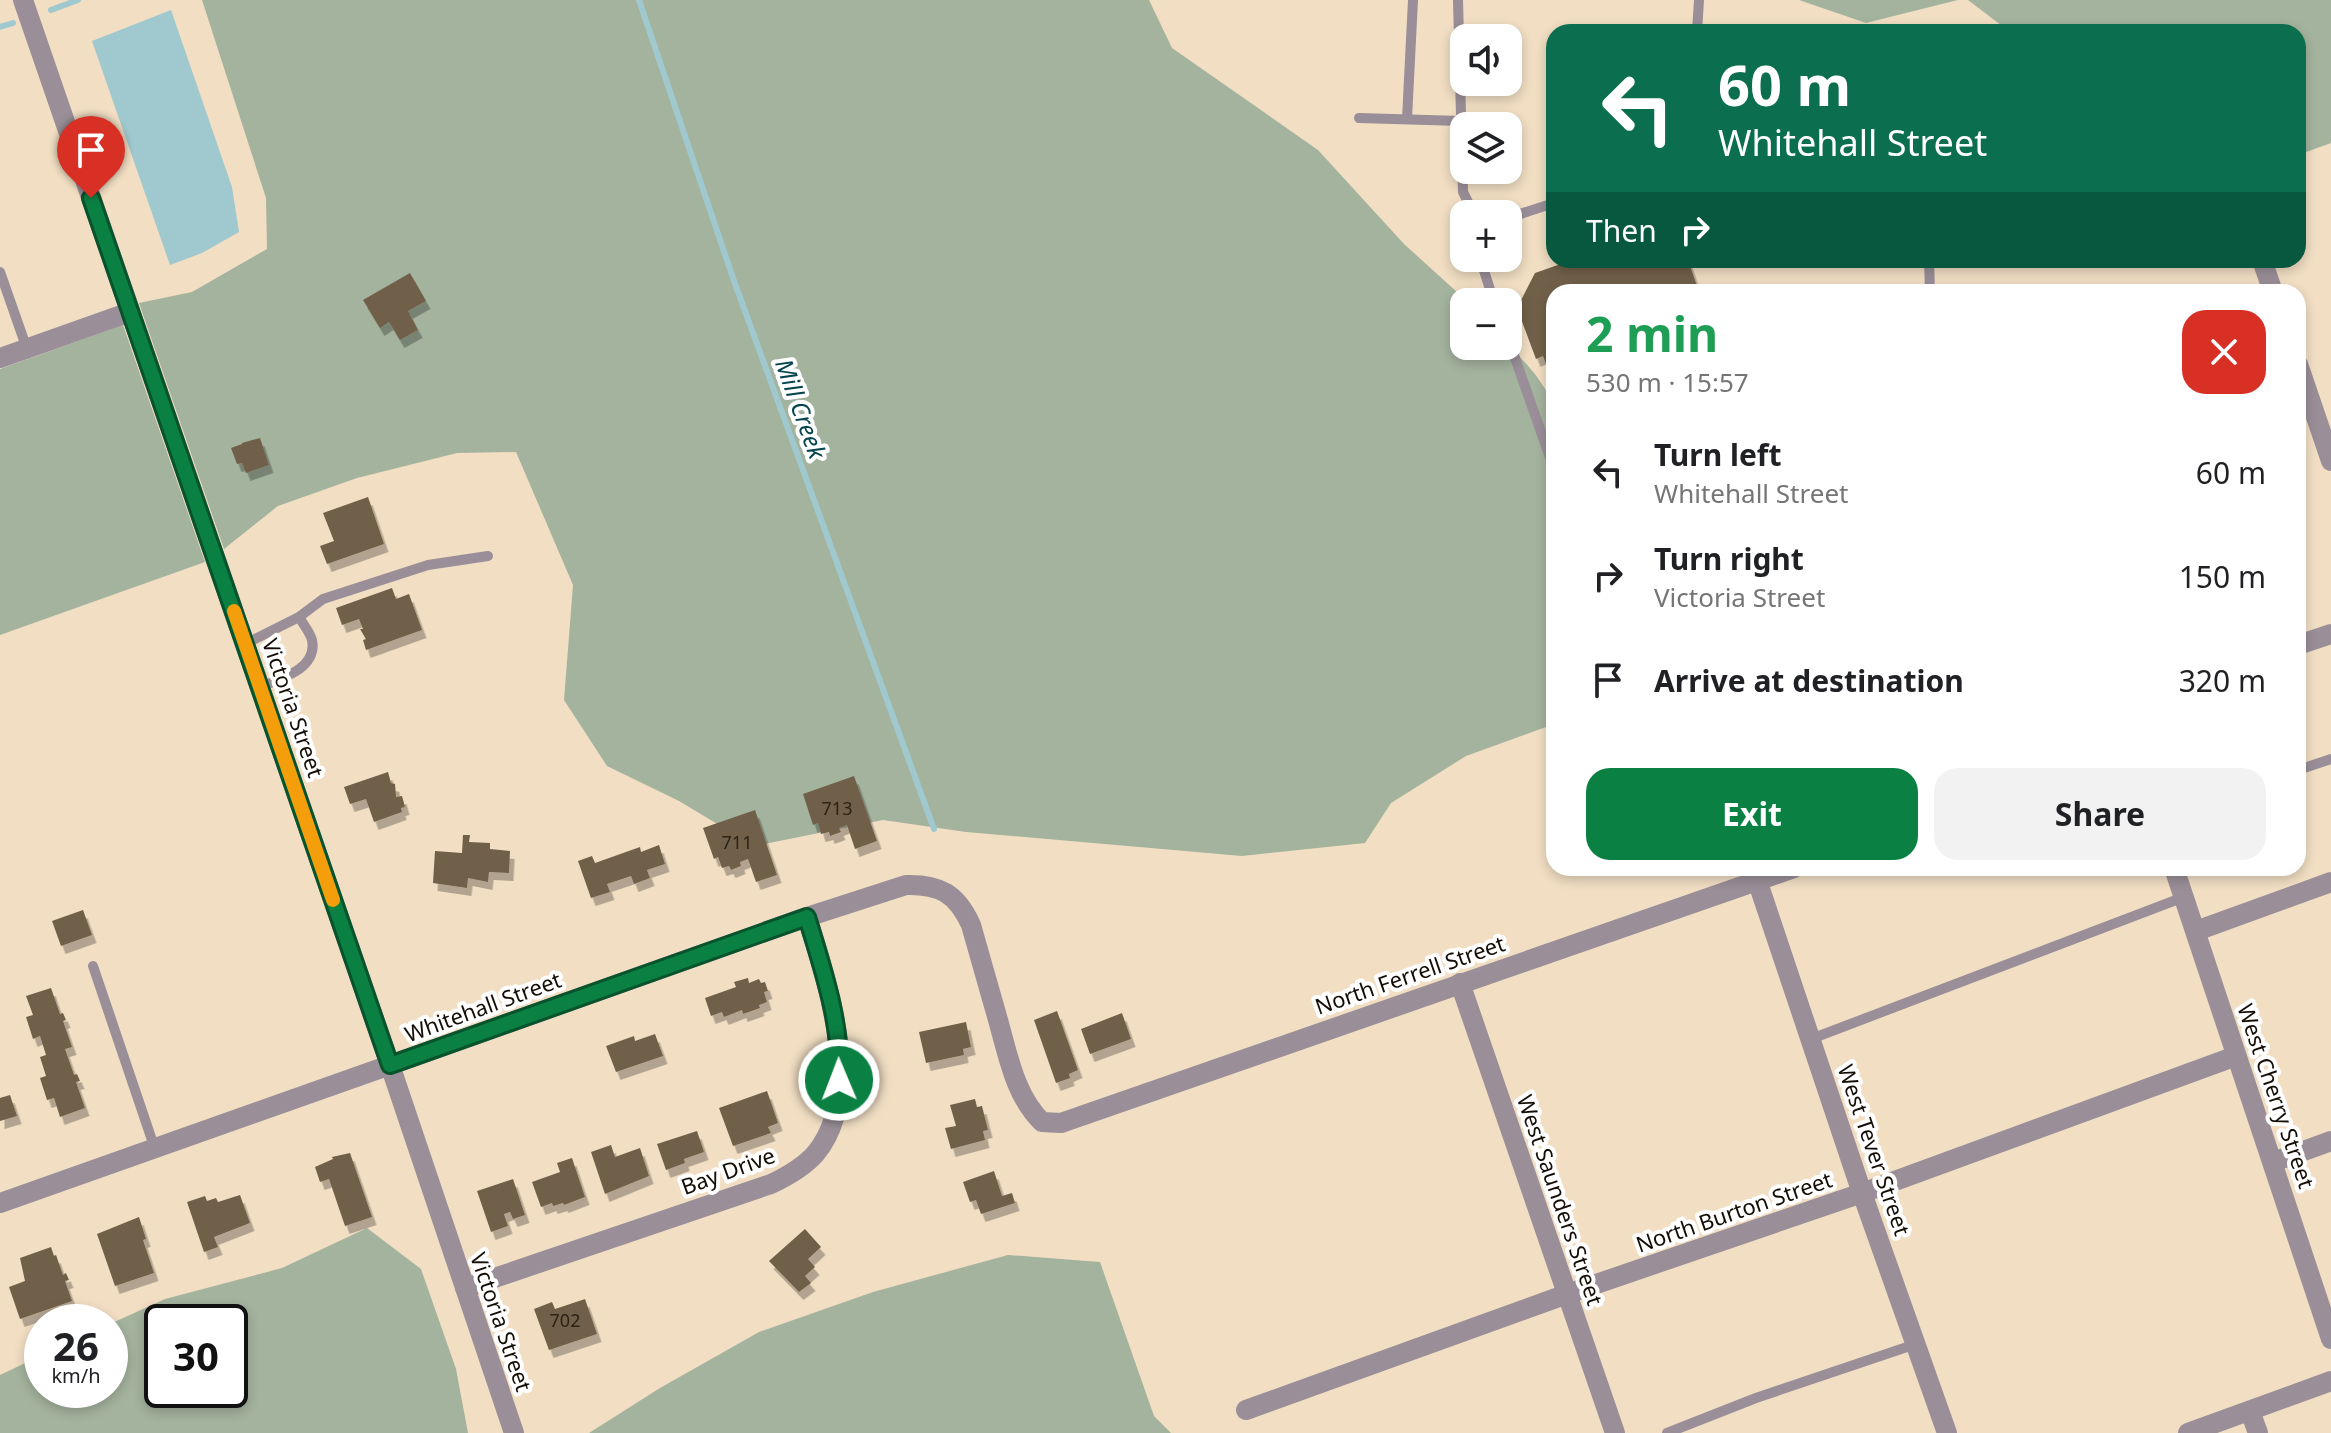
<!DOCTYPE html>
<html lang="en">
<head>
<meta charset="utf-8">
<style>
	body { margin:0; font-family:"Noto Sans",sans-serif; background:#f2f2f2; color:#202124; height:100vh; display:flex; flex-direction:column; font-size:30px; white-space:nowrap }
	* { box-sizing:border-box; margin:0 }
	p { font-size:26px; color:#757577 }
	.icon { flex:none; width:44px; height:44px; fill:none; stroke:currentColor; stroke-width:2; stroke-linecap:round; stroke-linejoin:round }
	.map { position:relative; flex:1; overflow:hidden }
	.panel { position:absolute; left:1546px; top:284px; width:760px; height:592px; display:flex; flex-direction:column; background:#fff; border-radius:24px; box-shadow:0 4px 12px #0003 }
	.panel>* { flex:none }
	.hud { position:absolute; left:1546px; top:24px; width:760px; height:244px; border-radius:24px; box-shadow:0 4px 12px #0003; background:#0b6e4f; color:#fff; overflow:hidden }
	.tools { position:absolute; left:1450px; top:24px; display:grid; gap:16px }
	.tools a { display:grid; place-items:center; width:72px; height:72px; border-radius:16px; background:#fff; box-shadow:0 4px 12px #0003; font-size:40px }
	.speed { position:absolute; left:24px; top:1304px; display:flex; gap:16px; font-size:40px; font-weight:700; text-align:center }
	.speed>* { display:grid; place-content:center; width:104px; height:104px; border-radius:50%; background:#fff; box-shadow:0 4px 12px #0003; line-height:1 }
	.speed small { font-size:20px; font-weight:400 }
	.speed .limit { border:4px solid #111; border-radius:12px; background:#fff; color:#111 }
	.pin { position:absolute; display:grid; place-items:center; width:68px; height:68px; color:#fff; margin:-82px -34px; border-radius:50% 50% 50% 0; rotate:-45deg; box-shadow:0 0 8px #0007 }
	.pin .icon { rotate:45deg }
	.me { position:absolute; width:88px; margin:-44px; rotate:359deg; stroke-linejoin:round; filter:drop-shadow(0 0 6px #0008) }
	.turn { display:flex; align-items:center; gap:28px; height:168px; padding:0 40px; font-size:36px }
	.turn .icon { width:104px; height:104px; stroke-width:2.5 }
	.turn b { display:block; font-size:56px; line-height:68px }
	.then { display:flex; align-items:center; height:76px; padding:0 40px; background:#0003; gap:16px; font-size:30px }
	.round { display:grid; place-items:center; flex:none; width:84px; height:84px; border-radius:24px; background:#f2f2f2 }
	.summary { display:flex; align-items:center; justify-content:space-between; height:136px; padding:0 40px }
	h1 { font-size:48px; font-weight:700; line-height:60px; color:#1e9e55 }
	.action { display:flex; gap:16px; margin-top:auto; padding:16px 40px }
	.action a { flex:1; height:92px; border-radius:24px; background:#0b8043; color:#fff; font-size:32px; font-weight:700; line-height:92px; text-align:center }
	.action a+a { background:#f2f2f2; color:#202124 }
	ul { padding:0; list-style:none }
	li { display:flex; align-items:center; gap:24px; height:104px; padding:0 40px }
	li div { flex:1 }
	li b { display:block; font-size:30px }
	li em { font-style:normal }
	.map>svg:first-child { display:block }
</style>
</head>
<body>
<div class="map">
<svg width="2331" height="1433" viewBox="0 0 2331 1433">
	<defs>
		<filter id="shadow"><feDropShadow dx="4.5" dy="8" stdDeviation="0" flood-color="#0004"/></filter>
	</defs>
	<rect width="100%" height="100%" fill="#f1dec3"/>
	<!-- green -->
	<g fill="#a4b39e" fill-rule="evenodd">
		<polygon points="202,0 1149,0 1172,48 1318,150 1404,244 1468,302 1464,302 1464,346 1508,346 1508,343 1535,374 1554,402 1554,724 1466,756 1391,803 1365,843 1242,856 966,832 883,820 754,846 679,801 607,766 564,700 573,585 516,452 457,453 357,478 278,506 224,549 139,303 192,292 267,249 266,198"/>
		<polygon points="1799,0 1958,0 1866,23"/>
		<polygon points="1968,0 2331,0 2331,143 2298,155 2298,32 2010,32"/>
		<polygon points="123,325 205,562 0,635 0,369"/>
		<path d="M367,1228L421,1269L456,1369L468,1433H0V1375L42,1355V1390H110V1324L165,1299L282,1268ZM230,1322V1390H162V1322Z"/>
		<polygon points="1008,1255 1100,1262 1154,1416 1171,1433 589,1433 660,1388 759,1332 873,1292"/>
	</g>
	<!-- water -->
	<polygon fill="#a0c8cf" points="171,10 232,187 239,232 202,253 170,265 92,41"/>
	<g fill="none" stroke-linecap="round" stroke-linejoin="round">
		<!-- stream -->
		<g stroke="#a0c8cf" stroke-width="6">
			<polyline points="639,0 733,278 934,829"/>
			<polyline points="51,10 78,0"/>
			<polyline points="0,27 13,23"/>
		</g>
	</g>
	<!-- building -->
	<g fill="#716049" filter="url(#shadow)">
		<polygon points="1572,260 1688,260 1699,292 1554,292 1554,385 1543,356 1536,359 1517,308 1535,273"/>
		<polygon points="410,273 426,301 408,311 418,330 400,340 389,322 380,328 363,300"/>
		<polygon points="260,438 269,465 246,473 242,463 237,464 231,448 242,444 242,443"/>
		<polygon points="368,497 384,544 327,564 320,546 334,541 323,513"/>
		<polygon points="392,588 396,599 409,594 422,630 366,650 363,640 366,639 360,629 363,629 359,619 342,625 336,608"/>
		<polygon points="388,772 391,783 395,784 396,797 402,796 405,807 401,808 402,812 374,822 366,799 350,804 344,787"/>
		<polygon points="854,776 877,841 855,849 847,825 839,828 841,832 830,836 829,832 821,834 818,823 813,825 803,794"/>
		<polygon points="755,810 777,875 756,882 748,859 740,862 741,866 731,870 729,866 722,868 718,857 714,859 703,828"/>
		<polygon points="463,835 470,835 469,842 490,843 490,849 510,851 509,873 489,872 488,882 468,878 467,888 433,883 435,851 462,853"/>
		<polygon points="659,845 665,864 647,870 650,878 634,884 631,876 607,884 610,892 591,898 578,861 592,856 595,863 640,847 641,852"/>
		<polygon points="83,910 92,935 61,946 52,921"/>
		<polygon points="748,978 749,983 759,979 761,983 765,982 768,991 764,992 767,1002 759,1005 760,1008 743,1014 742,1010 724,1017 722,1012 711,1016 705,998 736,987 734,982"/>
		<polygon points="51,988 60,1014 63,1013 66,1020 63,1021 72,1047 65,1049 74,1075 77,1074 80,1081 76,1082 85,1108 60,1117 54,1098 47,1100 40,1078 46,1076 40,1057 46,1055 40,1036 33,1039 26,1017 33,1015 26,996"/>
		<polygon points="1057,1011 1078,1070 1069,1074 1070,1078 1056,1083 1034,1020"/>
		<polygon points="1122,1013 1131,1039 1090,1054 1081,1029"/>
		<polygon points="966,1022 971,1047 963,1049 964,1055 926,1063 919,1032"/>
		<polygon points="655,1034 663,1056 616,1072 606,1046 634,1036 635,1041"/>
		<polygon points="767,1091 778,1123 768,1127 771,1133 733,1146 719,1108"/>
		<polygon points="10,1095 17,1116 0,1121 0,1098"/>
		<polygon points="975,1099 977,1107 982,1106 988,1130 983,1131 985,1140 951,1149 945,1128 956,1126 950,1105"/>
		<polygon points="697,1131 704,1152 684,1159 685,1163 666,1170 657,1144"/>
		<polygon points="611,1145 615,1157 640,1148 649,1176 605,1194 591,1152"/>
		<polygon points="350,1153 372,1217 345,1226 329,1179 320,1182 315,1167 333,1159 332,1157"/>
		<polygon points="572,1158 585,1197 564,1205 563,1203 553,1206 552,1203 541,1207 532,1182 560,1172 557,1163"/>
		<polygon points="994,1171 1002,1196 1012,1193 1015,1203 981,1214 976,1200 970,1202 963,1182"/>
		<polygon points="513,1179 525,1215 513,1219 510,1212 504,1214 508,1226 491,1232 477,1191"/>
		<polygon points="240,1195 250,1223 214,1237 218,1247 204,1252 187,1202 205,1196 207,1201 216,1198 218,1202"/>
		<polygon points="139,1217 146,1239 143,1240 154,1273 115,1286 97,1234"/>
		<polygon points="805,1229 821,1247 808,1259 815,1267 805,1276 811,1283 799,1292 769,1261"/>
		<polygon points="51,1247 54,1256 56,1255 63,1275 66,1273 69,1280 65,1281 72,1301 20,1319 9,1287 25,1281 20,1258"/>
		<polygon points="585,1299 597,1334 549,1350 534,1309 552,1302 555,1309"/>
	</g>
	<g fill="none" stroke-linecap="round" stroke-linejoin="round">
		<!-- service -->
		<g stroke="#9a8f98" stroke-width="10">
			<polyline points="1458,0 1463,192 1474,214"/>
			<polyline points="1697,32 1699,0"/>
			<polyline points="1359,118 1461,121"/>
			<polyline points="1407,119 1413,0"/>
			<polyline points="1508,218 1554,203"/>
			<polyline points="1480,258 1494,302"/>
			<polyline points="1929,260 1930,292"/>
			<polyline points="0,272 27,349"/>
			<polyline points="1508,338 1554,469"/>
			<polyline points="245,644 299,617 323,599 428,565 488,556"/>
			<path d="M260,687C280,679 318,669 312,640C310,632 303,624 299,617"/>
			<polyline points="2298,770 2331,759"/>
			<polyline points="93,966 155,1149"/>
			<polyline points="1811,1039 2184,897"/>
			<polyline points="1667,1433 1756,1398 1916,1344"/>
		</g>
		<!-- minor -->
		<g stroke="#9a8f98" stroke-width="20">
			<polyline points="2262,260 2273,292"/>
			<polyline points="0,358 130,312"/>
			<polyline points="2298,364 2331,461"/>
			<polyline points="2298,645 2331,634"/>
			<polyline points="1753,868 1862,1193 1947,1433"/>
			<polyline points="2174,868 2331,1339"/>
			<polyline points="2196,931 2331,882"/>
			<polyline points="1460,983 1615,1433"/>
			<path d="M390,1065L807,917L906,885C940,884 957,894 971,925C980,957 989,989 998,1020C1008,1055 1015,1096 1042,1122L1061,1123L1794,868"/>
			<polyline points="2273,1162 2331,1141"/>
			<path d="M465,1288L771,1184C788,1176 804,1167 816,1153C865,1093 827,982 807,917"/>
			<polyline points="1246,1410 1567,1294 1862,1193 2236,1056"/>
			<polyline points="2250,1411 2258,1433"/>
		</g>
		<!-- tertiary -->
		<g stroke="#9a8f98" stroke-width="20">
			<polyline points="23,0 390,1065 514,1433"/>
			<polyline points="0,1203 390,1065"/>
			<polyline points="2188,1433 2331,1381"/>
		</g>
	</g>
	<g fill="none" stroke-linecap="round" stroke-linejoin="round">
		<!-- route casing -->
		<g stroke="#07532c" stroke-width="20">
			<path id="route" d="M91,198L390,1065L807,917C823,970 842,1024 839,1080"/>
		</g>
		<!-- route -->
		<use href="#route" stroke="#0b8043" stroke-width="14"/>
		<!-- slow -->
		<polyline stroke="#f59e0b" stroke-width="14" points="234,611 333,900"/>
	</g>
	<g text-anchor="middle" stroke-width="8" stroke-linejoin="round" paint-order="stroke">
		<!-- number labels -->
		<g font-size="18" fill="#2a2216">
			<text x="837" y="815">713</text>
			<text x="737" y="849">711</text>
			<text x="565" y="1327">702</text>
		</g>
		<!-- street labels -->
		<g font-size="22" fill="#130d05" stroke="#fff">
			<text transform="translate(293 708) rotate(71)" y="8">Victoria Street</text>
			<text transform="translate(1410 975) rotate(-19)" y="8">North Ferrell Street</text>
			<text transform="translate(483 1007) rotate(-20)" y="8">Whitehall Street</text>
			<text transform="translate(2276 1096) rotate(71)" y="8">West Cherry Street</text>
			<text transform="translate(1874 1150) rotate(71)" y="8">West Tever Street</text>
			<text transform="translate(728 1171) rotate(-20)" y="8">Bay Drive</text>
			<text transform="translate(1560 1200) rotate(71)" y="8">West Saunders Street</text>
			<text transform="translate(1734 1212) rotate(-19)" y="8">North Burton Street</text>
			<text transform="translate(501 1322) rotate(71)" y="8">Victoria Street</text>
		</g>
		<!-- water labels -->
		<g font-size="24" font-style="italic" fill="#04444c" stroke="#fff">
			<text transform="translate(800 409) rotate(70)" y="8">Mill Creek</text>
		</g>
	</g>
</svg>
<div class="tools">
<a><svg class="icon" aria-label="sound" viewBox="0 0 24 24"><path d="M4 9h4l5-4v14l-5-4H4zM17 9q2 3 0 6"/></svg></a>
<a><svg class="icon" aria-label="layers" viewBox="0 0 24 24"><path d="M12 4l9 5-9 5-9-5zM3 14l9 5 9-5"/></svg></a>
<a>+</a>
<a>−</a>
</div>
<div class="speed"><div>26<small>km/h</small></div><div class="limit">30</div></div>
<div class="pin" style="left:91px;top:198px;background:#d93025"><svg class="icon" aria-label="arrive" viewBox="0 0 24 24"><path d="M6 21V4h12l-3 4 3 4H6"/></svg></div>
<svg class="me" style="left:839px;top:1080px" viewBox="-20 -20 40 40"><circle r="17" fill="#0b8043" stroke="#fff" stroke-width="3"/><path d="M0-11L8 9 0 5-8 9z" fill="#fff"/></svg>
<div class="hud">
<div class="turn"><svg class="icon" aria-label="left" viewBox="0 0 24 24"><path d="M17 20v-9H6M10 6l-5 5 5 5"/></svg><div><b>60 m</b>Whitehall Street</div></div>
<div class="then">Then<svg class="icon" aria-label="right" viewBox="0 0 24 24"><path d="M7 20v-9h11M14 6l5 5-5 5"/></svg></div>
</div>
<section class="panel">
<div class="summary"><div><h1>2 min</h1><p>530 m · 15:57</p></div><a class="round" style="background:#d93025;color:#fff"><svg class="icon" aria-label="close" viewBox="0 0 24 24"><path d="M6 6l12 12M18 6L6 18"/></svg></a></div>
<ul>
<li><svg class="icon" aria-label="left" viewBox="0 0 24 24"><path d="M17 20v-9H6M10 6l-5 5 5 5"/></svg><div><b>Turn left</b><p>Whitehall Street</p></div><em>60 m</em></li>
<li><svg class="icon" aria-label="right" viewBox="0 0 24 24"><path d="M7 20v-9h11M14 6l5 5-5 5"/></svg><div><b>Turn right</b><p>Victoria Street</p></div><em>150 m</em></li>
<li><svg class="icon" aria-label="arrive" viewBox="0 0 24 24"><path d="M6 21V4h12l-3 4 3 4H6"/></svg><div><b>Arrive at destination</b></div><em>320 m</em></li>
</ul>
<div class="action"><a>Exit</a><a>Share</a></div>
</section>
</div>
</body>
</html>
